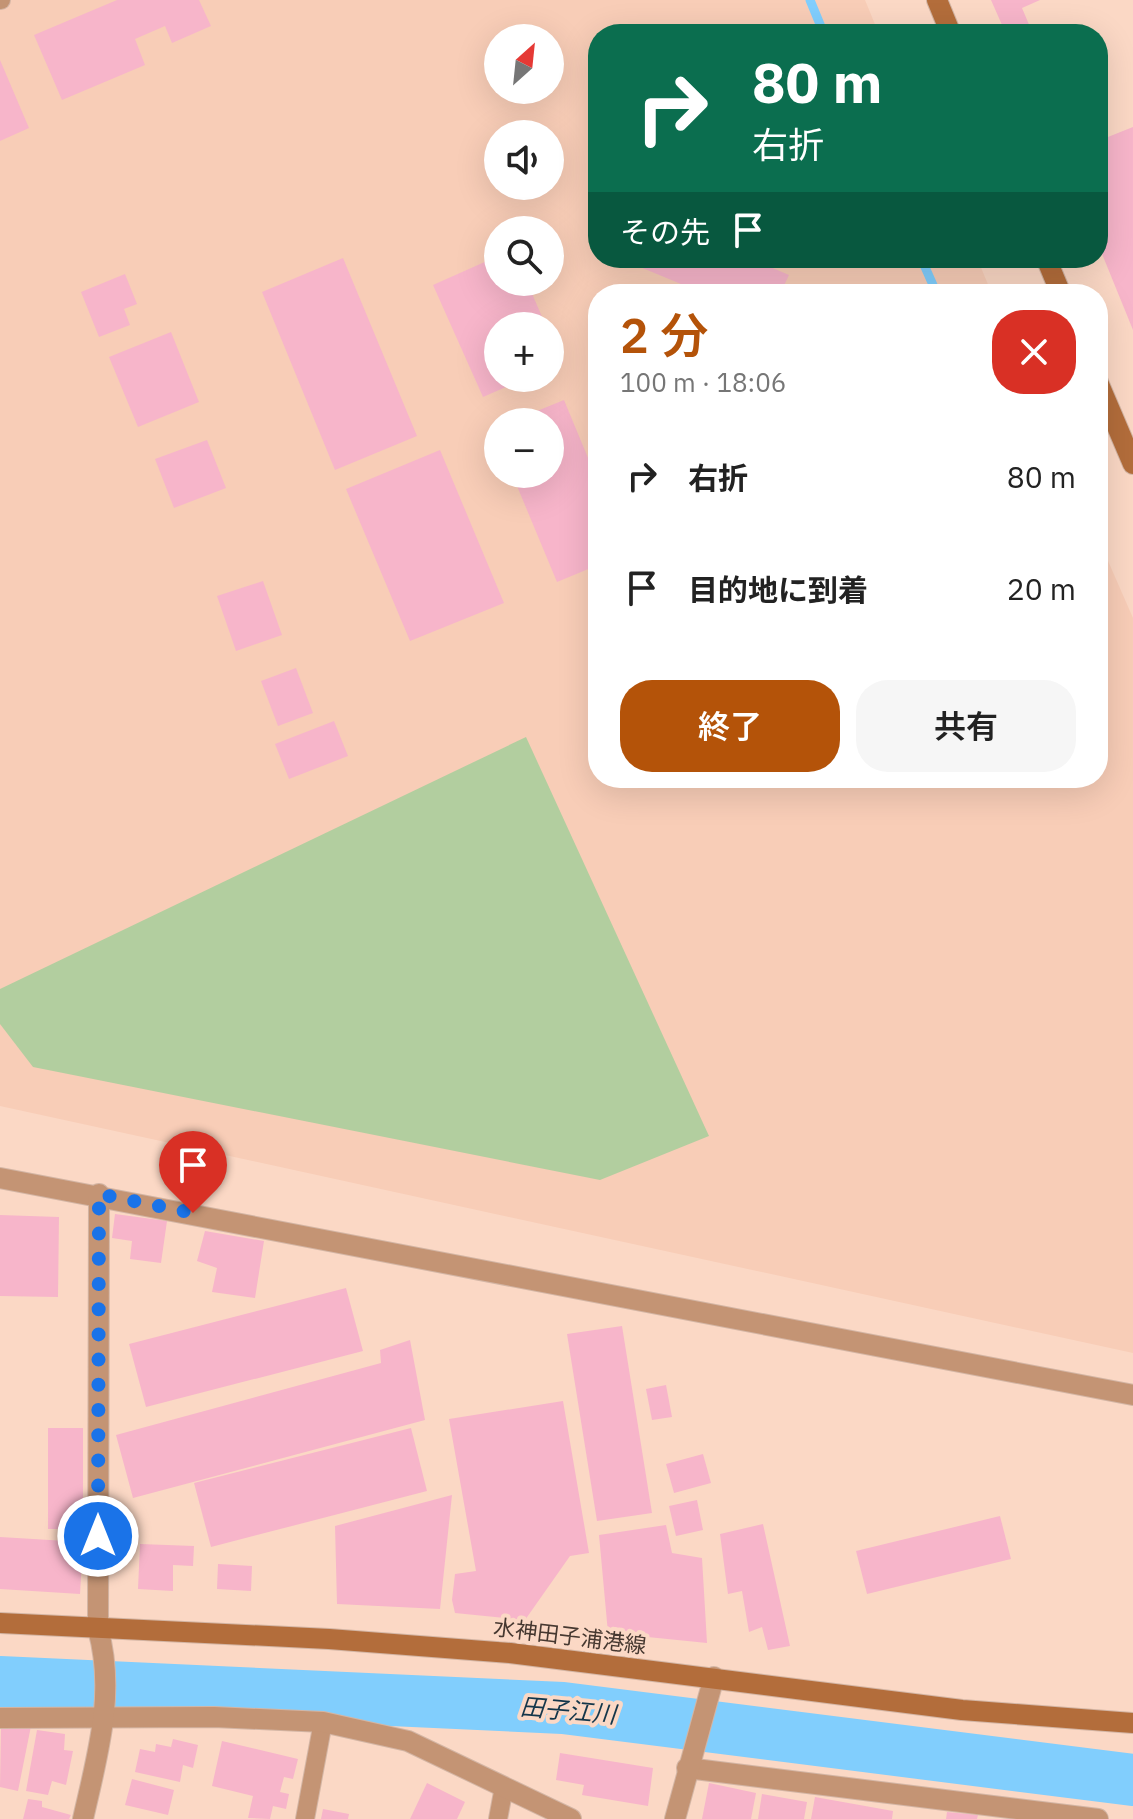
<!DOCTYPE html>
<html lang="ja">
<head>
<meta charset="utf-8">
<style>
	body { margin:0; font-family:"IBM Plex Sans","Noto Sans JP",sans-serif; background:#f6f6f6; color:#222; height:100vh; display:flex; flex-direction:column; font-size:30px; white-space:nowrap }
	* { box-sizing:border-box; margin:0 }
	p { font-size:26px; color:#767676 }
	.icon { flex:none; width:44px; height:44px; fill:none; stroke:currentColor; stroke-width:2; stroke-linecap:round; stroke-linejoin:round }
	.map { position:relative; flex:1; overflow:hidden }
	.sheet { position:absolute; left:588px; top:284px; width:520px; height:504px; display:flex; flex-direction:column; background:#fff; border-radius:32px; box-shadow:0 8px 32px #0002 }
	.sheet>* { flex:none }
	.hud { position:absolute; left:588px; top:24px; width:520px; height:244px; border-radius:32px; box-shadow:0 8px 32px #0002; background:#0b6e4f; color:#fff; overflow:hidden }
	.needle { width:52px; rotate:27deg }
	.controls { position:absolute; left:484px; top:24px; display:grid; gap:16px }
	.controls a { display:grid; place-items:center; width:80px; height:80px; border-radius:50%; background:#fff; box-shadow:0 8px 32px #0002; font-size:40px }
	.pin { position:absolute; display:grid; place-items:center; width:68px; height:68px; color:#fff; margin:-82px -34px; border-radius:50% 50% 50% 0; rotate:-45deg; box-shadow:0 0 8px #0007 }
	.pin .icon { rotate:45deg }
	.me { position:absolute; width:88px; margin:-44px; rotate:0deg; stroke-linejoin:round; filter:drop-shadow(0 0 6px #0008) }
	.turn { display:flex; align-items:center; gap:28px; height:168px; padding:0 32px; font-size:36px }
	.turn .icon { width:104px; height:104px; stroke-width:2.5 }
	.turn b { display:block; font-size:56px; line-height:68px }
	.then { display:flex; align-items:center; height:76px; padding:0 32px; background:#0003; gap:16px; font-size:30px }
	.round { display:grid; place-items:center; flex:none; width:84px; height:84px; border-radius:32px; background:#f6f6f6 }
	.overview { display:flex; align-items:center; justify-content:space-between; height:136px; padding:0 32px }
	h1 { font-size:48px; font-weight:600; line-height:60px; color:#b45309 }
	.action { display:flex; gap:16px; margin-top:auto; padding:16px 32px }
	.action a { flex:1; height:92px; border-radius:32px; background:#b45309; color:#fff; font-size:32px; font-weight:600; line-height:92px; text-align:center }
	.action a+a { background:#f6f6f6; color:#222 }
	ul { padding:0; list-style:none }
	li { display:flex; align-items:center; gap:24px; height:112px; padding:0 32px }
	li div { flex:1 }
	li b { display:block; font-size:30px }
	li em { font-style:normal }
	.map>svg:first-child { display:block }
</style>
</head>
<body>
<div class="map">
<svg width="1133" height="1819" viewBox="0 0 1133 1819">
	<rect width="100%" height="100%" fill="#fbd8c5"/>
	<!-- built -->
	<path fill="#f8cdb7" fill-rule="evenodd" d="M0,0H865L879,34H598V258H977L992,294H598V778H1098V538L1133,618V1353L0,1106ZM498,38H550V90H498ZM498,134H550V186H498ZM498,230H550V282H498ZM498,326H550V378H498ZM498,422H550V474H498Z"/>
	<!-- green -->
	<polygon fill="#b2ce9f" points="526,737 709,1136 600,1180 33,1067 0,1024 0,989"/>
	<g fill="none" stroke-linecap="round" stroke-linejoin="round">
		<!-- stream -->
		<g stroke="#81cefd" stroke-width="9">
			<polyline points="810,0 824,34"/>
			<polyline points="921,258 937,294"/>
		</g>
		<!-- river -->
		<polyline stroke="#81cefd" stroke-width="52" points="0,1682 563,1708 1133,1780"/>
	</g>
	<!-- building -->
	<g fill="#f7b5ca">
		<polygon points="117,0 199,0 211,26 172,43 165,26 135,39 145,65 62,100 34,35"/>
		<polygon points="991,0 1040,0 1022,8 1033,34 1006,34"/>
		<polygon points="0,60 29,128 0,141"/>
		<polygon points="1133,127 1133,330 1098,244 1098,141"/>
		<polygon points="498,256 498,282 527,282 546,326 498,326 498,378 527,378 483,397 433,285"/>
		<polygon points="343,258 417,436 335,470 262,292"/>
		<polygon points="629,258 749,258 789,275 780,294 705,294 628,262"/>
		<polygon points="125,274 137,304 124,309 130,325 99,337 81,292"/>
		<polygon points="171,332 199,402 138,427 109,357"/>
		<polygon points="550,334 563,363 550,368"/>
		<polygon points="564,400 598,482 598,565 557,582 512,474 550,474 550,422 510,422"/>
		<polygon points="207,440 226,488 174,508 155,459"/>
		<polygon points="440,450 504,603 410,641 346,489"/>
		<polygon points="263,581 282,635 236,651 217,596"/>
		<polygon points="296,668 313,713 278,726 261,681"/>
		<polygon points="334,721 348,756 289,779 275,744"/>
		<polygon points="115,1214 167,1221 161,1263 130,1259 132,1241 112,1238"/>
		<polygon points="0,1215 59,1217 58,1297 0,1296"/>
		<polygon points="205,1231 264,1241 255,1298 212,1292 217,1268 197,1261"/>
		<polygon points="346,1288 363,1351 146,1407 129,1344"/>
		<polygon points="622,1326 652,1513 597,1521 567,1334"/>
		<polygon points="410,1340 425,1420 133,1498 116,1435 381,1363 380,1350"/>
		<polygon points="666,1385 672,1417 652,1420 646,1389"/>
		<polygon points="563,1401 589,1553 570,1556 525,1620 455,1613 452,1600 455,1574 476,1571 449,1419"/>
		<rect x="48" y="1428" width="35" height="101"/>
		<polygon points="411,1428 427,1491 211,1547 194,1483"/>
		<polygon points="703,1454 711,1483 674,1493 666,1464"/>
		<polygon points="452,1495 440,1609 337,1604 335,1526"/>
		<polygon points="697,1500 703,1530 676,1536 669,1506"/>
		<polygon points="1000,1516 1011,1559 867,1594 856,1551"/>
		<polygon points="763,1524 790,1646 768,1650 762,1627 749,1632 742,1591 728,1594 720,1534"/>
		<polygon points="666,1525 672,1553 702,1558 707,1643 608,1633 599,1535"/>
		<polygon points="0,1537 83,1542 80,1594 0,1589"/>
		<polygon points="140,1544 194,1546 193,1566 173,1565 173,1591 138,1589"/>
		<polygon points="218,1564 252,1566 251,1591 217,1589"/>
		<polygon points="1,1726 31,1726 18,1791 0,1787"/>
		<polygon points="37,1730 65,1734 64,1750 73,1751 66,1785 52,1781 48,1795 26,1791"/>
		<polygon points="173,1739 198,1745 193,1768 183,1765 180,1782 135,1772 140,1749 155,1752 156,1744 171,1747"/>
		<polygon points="222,1741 298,1759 293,1779 284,1777 280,1792 289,1794 286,1809 273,1806 270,1819 248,1818 253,1796 212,1786"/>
		<polygon points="560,1753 653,1768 648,1806 582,1795 584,1785 556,1780"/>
		<polygon points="132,1779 174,1790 168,1815 125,1805"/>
		<polygon points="427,1783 465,1802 457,1819 410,1819"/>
		<polygon points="709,1783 756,1793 751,1819 702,1819"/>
		<polygon points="762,1794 807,1802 804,1819 758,1819"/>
		<polygon points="815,1797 893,1811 892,1819 811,1819"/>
		<polygon points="28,1799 42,1801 42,1807 71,1815 69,1819 23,1819"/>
		<polygon points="323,1809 349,1814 348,1819 321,1819"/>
		<polygon points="947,1812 978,1815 977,1819 946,1819"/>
	</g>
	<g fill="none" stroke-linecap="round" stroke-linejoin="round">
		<!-- lane casing -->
		<g stroke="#d3b5a4" stroke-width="20">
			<g id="lane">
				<polyline points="0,0 1,0"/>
				<polyline points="305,1819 323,1722"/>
				<polyline points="498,1819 504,1787"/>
			</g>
		</g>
		<!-- street casing -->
		<g stroke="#d3b5a4" stroke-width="22">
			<g id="street">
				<polyline points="0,1178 1133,1395"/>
				<polyline points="0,1718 214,1717 323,1722 408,1741 571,1819"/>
				<polyline points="687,1768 1098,1819"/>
				<path d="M83,1819C97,1756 116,1694 98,1629L99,1194"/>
				<polyline points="675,1819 714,1677"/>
			</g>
		</g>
		<!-- secondary casing -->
		<g stroke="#d3b5a4" stroke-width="22">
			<g id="secondary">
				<polyline points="937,0 951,34"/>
				<polyline points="1046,258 1061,294"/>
				<polyline points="1098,382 1133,464"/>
				<polyline points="0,1623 329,1639 510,1653 962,1710 1133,1723"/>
			</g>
		</g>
		<!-- lane -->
		<use href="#lane" stroke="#c49474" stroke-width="18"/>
		<!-- street -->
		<use href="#street" stroke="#c49474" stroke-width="20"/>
		<!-- secondary -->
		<use href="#secondary" stroke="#b36d3b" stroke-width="20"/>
	</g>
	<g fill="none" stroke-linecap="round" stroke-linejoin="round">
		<!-- route -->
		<polyline stroke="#1a73e8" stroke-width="14" stroke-dasharray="0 25.2" points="98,1536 99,1194 193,1213"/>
	</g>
	<g text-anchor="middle" stroke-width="8" stroke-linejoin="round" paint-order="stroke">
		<!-- street labels -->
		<g font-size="22" fill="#463830" stroke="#fbd8c5">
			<text transform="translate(570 1636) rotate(7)" y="8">水神田子浦港線</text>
		</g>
		<!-- water labels -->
		<g font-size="24" font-style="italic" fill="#14364a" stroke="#fbd8c5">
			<text transform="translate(568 1711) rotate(5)" y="8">田子江川</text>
		</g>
	</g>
</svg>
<div class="controls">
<a><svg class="needle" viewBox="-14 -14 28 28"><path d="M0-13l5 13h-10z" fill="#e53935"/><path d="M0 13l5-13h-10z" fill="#767676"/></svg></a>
<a><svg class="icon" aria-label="sound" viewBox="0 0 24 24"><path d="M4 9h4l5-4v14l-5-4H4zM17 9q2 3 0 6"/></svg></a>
<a><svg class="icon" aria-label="search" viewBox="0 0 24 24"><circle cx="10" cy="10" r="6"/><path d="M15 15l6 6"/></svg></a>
<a>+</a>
<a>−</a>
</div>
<div class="pin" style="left:193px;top:1213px;background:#d93025"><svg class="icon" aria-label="arrive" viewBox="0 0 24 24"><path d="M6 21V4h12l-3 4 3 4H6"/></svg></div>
<svg class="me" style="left:98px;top:1536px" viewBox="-20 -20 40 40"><circle r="17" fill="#1a73e8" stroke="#fff" stroke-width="3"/><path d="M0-11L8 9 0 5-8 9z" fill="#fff"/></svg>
<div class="hud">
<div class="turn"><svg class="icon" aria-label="right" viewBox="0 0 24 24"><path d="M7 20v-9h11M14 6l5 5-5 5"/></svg><div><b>80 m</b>右折</div></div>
<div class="then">その先<svg class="icon" aria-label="arrive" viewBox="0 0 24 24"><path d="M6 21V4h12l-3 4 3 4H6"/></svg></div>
</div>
<section class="sheet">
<div class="overview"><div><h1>2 分</h1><p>100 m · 18:06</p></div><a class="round" style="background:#d93025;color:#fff"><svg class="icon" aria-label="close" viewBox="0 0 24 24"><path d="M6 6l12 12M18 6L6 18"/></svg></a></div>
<ul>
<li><svg class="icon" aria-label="right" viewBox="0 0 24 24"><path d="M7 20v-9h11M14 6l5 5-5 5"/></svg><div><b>右折</b></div><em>80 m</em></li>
<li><svg class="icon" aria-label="arrive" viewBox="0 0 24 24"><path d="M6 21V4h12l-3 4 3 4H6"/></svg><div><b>目的地に到着</b></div><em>20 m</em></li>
</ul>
<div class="action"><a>終了</a><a>共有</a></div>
</section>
</div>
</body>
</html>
